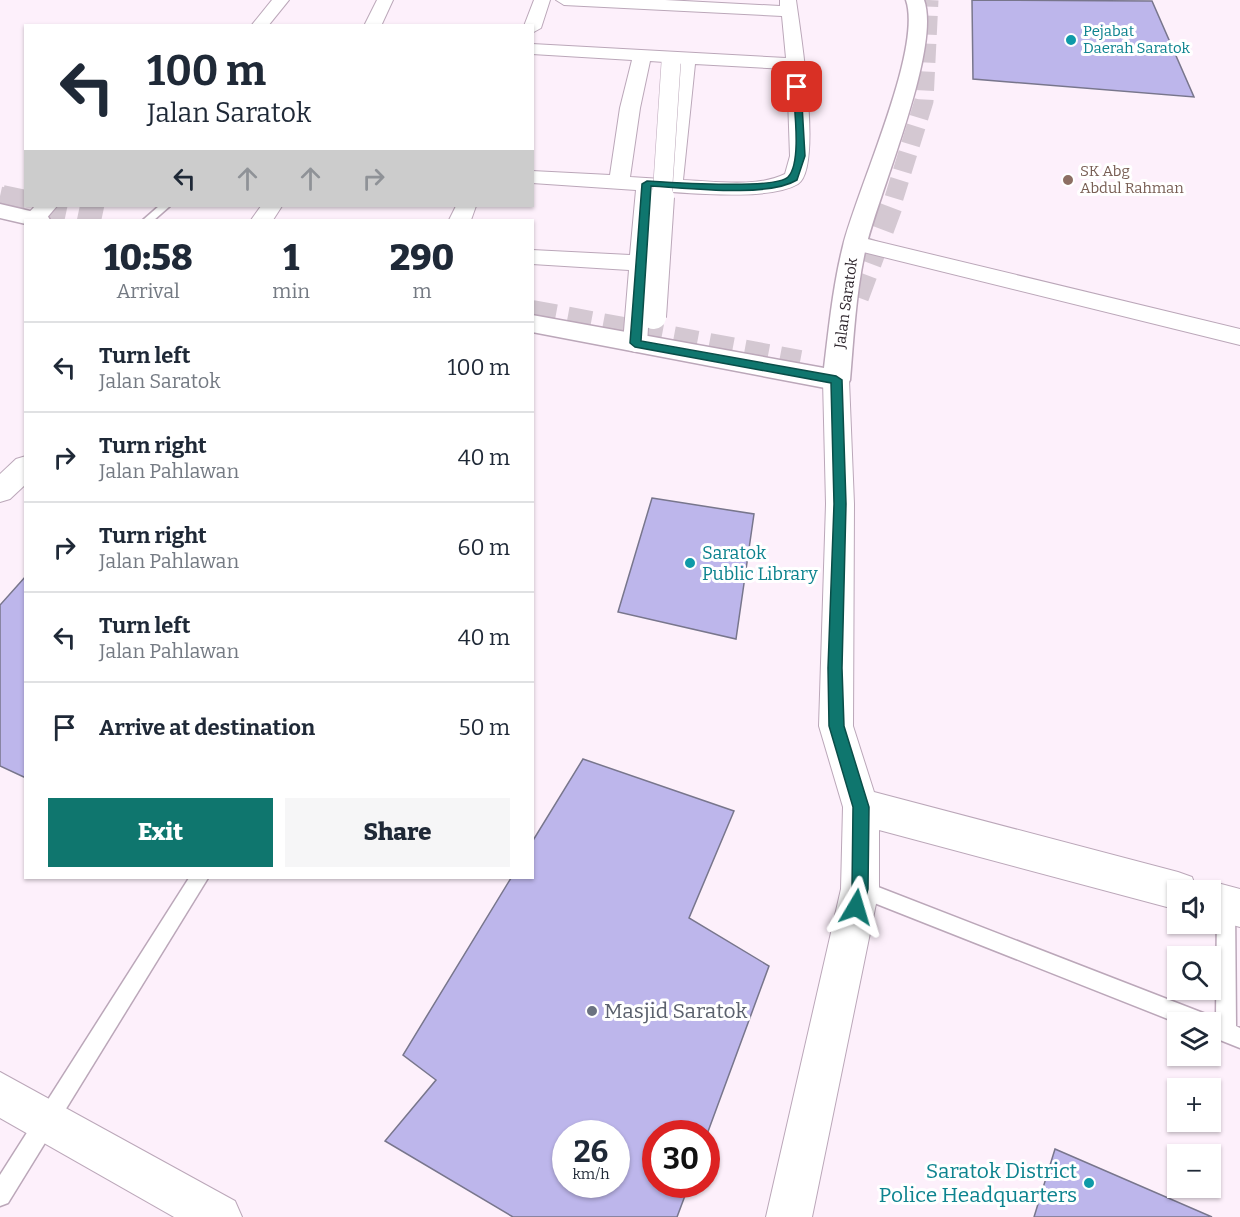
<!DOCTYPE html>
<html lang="en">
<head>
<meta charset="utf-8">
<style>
	body { margin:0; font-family:Bitter,serif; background:#f6f6f7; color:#1f2937; height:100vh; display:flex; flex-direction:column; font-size:22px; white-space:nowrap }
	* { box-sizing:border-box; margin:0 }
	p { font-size:20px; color:#747a83 }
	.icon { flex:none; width:33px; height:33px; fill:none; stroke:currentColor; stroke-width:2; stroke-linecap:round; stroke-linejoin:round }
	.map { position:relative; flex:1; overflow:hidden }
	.drawer { position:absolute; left:24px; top:219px; width:510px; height:660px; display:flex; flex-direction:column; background:#fff; border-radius:0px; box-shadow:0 2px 4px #0004 }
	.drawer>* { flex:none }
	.guide { position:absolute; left:24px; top:24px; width:510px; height:183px; border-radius:0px; box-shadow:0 2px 4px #0004; background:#fff; color:#1f2937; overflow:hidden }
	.fabs { position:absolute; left:1167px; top:880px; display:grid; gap:12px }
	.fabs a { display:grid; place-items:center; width:54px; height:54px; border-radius:0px; background:#fff; box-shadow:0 2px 4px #0004; font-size:30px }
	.speed { position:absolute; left:552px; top:1120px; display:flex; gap:12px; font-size:30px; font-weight:700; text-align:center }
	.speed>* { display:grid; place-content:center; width:78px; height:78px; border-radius:50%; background:#fff; box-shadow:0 2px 4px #0004; line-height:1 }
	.speed small { font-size:15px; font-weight:400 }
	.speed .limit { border:9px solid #d22; background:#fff; color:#111 }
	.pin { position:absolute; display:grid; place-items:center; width:51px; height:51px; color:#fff; margin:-26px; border-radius:12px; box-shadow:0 3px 9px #0006 }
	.me { position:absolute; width:66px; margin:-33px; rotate:7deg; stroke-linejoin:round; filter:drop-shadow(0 0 4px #0008) }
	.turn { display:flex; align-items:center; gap:21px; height:126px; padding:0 24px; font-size:27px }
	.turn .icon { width:78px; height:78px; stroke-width:2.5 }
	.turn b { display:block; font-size:42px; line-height:51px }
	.lanes { display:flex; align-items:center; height:57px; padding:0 24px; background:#0003; justify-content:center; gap:30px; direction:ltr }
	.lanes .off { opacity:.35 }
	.eta { display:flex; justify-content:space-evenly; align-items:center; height:102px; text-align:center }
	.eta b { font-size:36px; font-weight:800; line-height:42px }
	.action { display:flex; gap:12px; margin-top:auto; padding:12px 24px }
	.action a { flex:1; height:69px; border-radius:0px; background:#0f766e; color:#fff; font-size:24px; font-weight:800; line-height:69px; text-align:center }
	.action a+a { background:#f6f6f7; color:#1f2937 }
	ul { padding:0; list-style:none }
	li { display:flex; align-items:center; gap:18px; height:90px; padding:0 24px; border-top:2px solid #e0e1e3 }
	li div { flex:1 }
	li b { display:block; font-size:22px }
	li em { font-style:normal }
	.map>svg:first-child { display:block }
</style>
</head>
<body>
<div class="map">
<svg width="1240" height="1217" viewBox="0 0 1240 1217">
	<rect width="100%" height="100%" fill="#fdf0fb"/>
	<!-- building -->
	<g fill="#bdb6eb" stroke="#78768c" stroke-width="1.5" fill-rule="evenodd">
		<polygon points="972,0 1152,1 1194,97 973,79"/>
		<polygon points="652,498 754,514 736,639 618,612"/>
		<polygon points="26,576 26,778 0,766 0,605"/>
		<path d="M583,759L734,811L689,918L769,966L706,1137V1134H656V1185H689L677,1217H513L385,1141L436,1080L403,1055L511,878H532V842ZM566,1134H616V1185H566Z"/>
		<polygon points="1055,1149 1212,1217 1034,1217"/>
	</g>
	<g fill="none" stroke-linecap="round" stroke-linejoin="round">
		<!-- minor-tunnel-far1 -->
		<g stroke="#d4c8d2" stroke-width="19" stroke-dasharray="19 9" stroke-linecap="butt">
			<polyline points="0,196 9,198"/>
			<polyline points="894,198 924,101 929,0"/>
		</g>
		<!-- minor-tunnel -->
		<g stroke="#d4c8d2" stroke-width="24" stroke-dasharray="24 12" stroke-linecap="butt">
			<polyline points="2,197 26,202"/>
			<polyline points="43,206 109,220"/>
			<polyline points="857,297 894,197"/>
			<polyline points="532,312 800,362"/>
		</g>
		<!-- service casing -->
		<g stroke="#bba7b9" stroke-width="3">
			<g id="service">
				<polygon points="159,206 170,206 154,220 143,220"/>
				<polygon points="189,878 208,878 8,1203 0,1206 0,1175"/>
				<polygon points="860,880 1216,1018 1217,904 1219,897 1226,895 1233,897 1235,904 1236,1026 1240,1028 1240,1048 1210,1036 1210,1023 1178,1023 854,895 851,889 854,883"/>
			</g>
		</g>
		<!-- minor casing -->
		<g stroke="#bba7b9" stroke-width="2">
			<g id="minor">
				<polygon points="272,0 289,0 268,26 251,26"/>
				<polygon points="377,0 393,0 381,26 364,26"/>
				<polygon points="534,0 550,0 541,28 532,33 532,26 524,26"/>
				<path d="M556,0H665L780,6V0H796C800,30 823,168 798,184C770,201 691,193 657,191L647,343L644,349L635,352L626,349L623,343L629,270L532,264V250L630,255L636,190L532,183V171L610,175L620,108L632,60L532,54V44L786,58L782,16L564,5ZM650,61L678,63L662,179L630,177L640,108ZM695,64L787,69L790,156L785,174C757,188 714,181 683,180Z"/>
				<polygon points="35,206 57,206 45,220 26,223 23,219"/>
				<polygon points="261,206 282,206 273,220 251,220"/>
				<polygon points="456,206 476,206 471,220 449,220"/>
				<polygon points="855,236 1240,329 1240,345 847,248 844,243 847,238"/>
				<polygon points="836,371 845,374 849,380 854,504 853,726 874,792 1178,872 1192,877 1196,888 1210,881 1240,889 1240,927 1210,919 1210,891 1178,891 1178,910 879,830 879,889 812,1217 766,1217 841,889 843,807 819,726 826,504 823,380 827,374"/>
				<polygon points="26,456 26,484 10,499 0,502 0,474 16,459"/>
				<polygon points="0,1072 235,1201 242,1217 174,1217 0,1118"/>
			</g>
		</g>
		<!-- secondary casing -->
		<g stroke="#bba7b9" stroke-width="3">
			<g id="secondary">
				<path d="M906,0H924C941,47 881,188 867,243C856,288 854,334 850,380L846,387L836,390L532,332V315L824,368C829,327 833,286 843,246C857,189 923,49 906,0Z"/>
				<polygon points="0,204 47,215 50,220 26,220 26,224 0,218"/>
			</g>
		</g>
		<!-- service -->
		<use href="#service" fill="#fff" fill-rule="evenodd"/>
		<!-- minor -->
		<use href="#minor" fill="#fff" fill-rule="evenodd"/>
		<!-- secondary -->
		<use href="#secondary" fill="#fff" fill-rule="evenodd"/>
		<!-- minor-bridge-far1 casing -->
		<g stroke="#bba7b9" stroke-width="20" stroke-linecap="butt">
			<polyline id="minor-bridge-far1" points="662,198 671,63"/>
		</g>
		<!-- minor-bridge casing -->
		<g stroke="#bba7b9" stroke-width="26" stroke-linecap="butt">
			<polyline id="minor-bridge" points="654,317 662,197"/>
		</g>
		<!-- minor-bridge-far1 -->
		<use href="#minor-bridge-far1" stroke="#fff" stroke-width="19"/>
		<!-- minor-bridge -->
		<use href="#minor-bridge" stroke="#fff" stroke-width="24"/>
	</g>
	<!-- route -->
	<path fill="#0f766e" stroke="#0a4d48" stroke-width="1.5" d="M797,84L801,87L805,156L797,180C767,198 688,188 651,186L641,341L836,376L842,380L846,504L842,668L844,726L869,807L868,889L862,913L856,915L851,913L848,907L852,889L853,807L829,726L828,668L834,504L831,383L635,347L630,343L642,184L647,181C670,182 775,190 788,177C802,163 794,107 793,87Z"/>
	<!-- markers -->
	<g fill="#0f9aa8" stroke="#fff" stroke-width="2">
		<circle cx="1071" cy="40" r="6"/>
		<circle cx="690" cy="563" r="6"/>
		<circle cx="1089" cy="1183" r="6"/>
	</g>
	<circle fill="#8d6e63" stroke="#fff" stroke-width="2" cx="1068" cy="180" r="6"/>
	<circle fill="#6b7280" stroke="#fff" stroke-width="2" cx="592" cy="1011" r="6"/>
	<g text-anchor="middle" stroke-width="6" stroke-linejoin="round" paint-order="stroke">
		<!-- far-culture labels -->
		<g font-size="15" fill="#0d838f" stroke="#fff" text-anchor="start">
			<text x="1083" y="36">Pejabat<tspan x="1083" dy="17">Daerah Saratok</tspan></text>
		</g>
		<!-- far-education labels -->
		<g font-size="15" fill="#785e54" stroke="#fff" text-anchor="start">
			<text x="1080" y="176">SK Abg<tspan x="1080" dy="17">Abdul Rahman</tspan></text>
		</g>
		<!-- far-street labels -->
		<g font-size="15" fill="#30282f" stroke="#fff">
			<text transform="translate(846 303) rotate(-82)" y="5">Jalan Saratok</text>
		</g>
		<!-- culture labels -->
		<g font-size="18" fill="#0d838f" stroke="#fff" text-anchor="start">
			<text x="702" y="559">Saratok<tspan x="702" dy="21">Public Library</tspan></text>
		</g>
		<!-- near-worship labels -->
		<g font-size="21" fill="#5b616d" stroke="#fff" text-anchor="start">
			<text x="604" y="1018">Masjid Saratok</text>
		</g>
		<!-- near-culture labels -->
		<g font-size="21" fill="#0d838f" stroke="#fff" text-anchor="end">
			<text x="1077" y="1178">Saratok District<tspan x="1077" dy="24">Police Headquarters</tspan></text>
		</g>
	</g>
</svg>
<div class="fabs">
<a><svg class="icon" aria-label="sound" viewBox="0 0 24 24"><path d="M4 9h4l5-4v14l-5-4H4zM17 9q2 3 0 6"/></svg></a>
<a><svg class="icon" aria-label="search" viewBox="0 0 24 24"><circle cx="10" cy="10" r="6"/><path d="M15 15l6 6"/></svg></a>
<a><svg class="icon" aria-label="layers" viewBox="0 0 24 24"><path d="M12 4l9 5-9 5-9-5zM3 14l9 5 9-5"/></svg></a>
<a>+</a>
<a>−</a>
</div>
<div class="speed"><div>26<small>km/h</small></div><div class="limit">30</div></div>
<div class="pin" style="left:797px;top:87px;background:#d93025"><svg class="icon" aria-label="arrive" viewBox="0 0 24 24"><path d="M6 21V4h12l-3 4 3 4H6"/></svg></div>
<svg class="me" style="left:856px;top:907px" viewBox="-20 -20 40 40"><path d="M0-17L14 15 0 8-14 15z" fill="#0f766e" stroke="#fff" stroke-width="4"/></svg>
<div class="guide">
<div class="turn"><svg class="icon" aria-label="left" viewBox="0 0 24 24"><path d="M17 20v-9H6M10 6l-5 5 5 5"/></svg><div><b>100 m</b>Jalan Saratok</div></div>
<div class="lanes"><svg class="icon" aria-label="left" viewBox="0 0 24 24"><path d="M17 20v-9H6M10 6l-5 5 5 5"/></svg><svg class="icon off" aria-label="ahead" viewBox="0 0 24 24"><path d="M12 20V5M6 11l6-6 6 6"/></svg><svg class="icon off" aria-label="ahead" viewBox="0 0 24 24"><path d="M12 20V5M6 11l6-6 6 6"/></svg><svg class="icon off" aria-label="right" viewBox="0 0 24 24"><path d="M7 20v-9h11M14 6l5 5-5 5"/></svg></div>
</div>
<section class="drawer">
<div class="eta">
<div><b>10:58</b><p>Arrival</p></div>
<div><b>1</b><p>min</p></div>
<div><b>290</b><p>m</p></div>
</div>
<ul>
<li><svg class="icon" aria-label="left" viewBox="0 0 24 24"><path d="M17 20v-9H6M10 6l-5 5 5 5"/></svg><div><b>Turn left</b><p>Jalan Saratok</p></div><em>100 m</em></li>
<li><svg class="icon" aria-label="right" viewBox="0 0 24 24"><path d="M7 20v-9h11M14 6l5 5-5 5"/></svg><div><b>Turn right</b><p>Jalan Pahlawan</p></div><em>40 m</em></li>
<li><svg class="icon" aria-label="right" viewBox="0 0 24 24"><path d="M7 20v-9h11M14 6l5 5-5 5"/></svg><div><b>Turn right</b><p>Jalan Pahlawan</p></div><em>60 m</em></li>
<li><svg class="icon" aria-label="left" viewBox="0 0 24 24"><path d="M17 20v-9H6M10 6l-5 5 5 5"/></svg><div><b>Turn left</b><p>Jalan Pahlawan</p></div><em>40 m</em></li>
<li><svg class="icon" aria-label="arrive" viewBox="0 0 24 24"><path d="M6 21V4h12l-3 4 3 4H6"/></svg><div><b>Arrive at destination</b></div><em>50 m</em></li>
</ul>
<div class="action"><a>Exit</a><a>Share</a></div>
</section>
</div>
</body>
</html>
